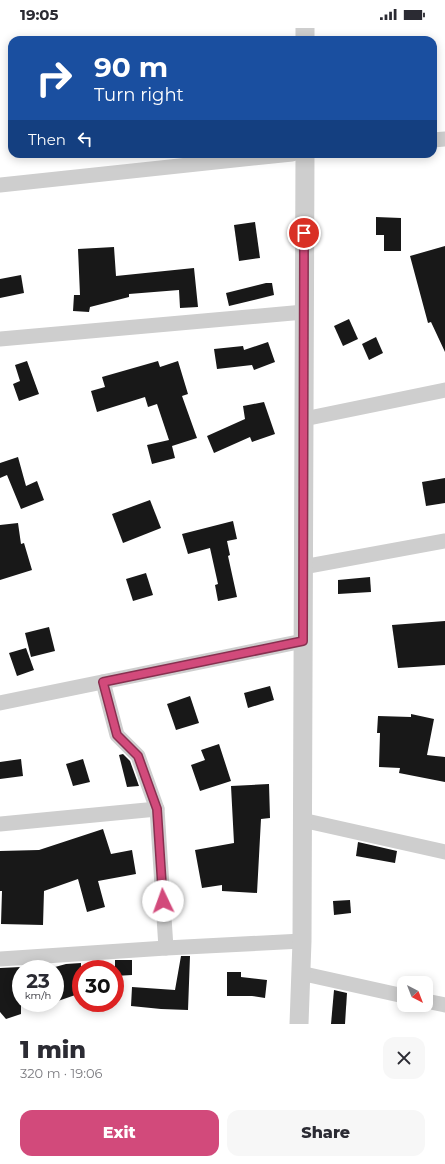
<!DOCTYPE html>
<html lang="en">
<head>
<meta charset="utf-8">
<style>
	body { margin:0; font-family:Montserrat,sans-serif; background:#f7f7f7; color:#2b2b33; height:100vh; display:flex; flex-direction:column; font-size:15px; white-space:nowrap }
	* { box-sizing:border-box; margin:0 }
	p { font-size:13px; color:#7c7c81 }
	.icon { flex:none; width:22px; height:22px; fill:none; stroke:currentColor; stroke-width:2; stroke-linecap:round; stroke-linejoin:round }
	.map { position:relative; height:996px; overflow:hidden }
	.side { display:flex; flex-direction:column; background:#fff; flex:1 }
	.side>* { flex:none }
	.hud { position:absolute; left:8px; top:8px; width:429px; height:122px; border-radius:12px; box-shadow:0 2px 10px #0003; background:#1a4fa0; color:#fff; overflow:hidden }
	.needle { width:26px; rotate:138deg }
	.tools { position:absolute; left:397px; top:948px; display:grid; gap:8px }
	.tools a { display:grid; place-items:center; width:36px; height:36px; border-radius:8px; background:#fff; box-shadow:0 2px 10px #0003; font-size:20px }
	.speed { position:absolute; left:12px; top:932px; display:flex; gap:8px; font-size:20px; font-weight:700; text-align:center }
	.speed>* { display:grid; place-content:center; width:52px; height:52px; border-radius:50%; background:#fff; box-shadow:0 2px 10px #0003; line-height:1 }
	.speed small { font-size:10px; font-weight:400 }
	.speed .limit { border:6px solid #d22; background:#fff; color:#111 }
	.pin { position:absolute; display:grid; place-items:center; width:34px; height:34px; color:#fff; margin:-17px; border:2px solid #fff; border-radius:50%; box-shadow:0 1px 4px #0007 }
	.me { position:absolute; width:44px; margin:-22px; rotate:357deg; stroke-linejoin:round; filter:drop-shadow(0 0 3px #0008) }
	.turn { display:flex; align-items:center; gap:14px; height:84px; padding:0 20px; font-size:18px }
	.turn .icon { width:52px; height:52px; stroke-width:2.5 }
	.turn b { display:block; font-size:28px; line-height:34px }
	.then { display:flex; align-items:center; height:38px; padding:0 20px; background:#0003; gap:8px; font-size:15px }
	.round { display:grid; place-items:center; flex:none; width:42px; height:42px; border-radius:12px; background:#f7f7f7 }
	.summary { display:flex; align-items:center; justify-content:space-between; height:68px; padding:0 20px }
	h1 { font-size:24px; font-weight:800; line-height:30px }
	.primary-button { display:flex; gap:8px; margin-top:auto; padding:8px 20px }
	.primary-button a { flex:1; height:46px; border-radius:12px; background:#d24a7b; color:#fff; font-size:16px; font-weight:800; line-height:46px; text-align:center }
	.primary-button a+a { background:#f7f7f7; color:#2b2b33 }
	.status { display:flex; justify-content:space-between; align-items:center; height:28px; padding:0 20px; background:#fff; direction:ltr }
	.status svg { height:11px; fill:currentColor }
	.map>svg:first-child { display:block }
</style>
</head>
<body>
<div class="status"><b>19:05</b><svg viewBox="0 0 49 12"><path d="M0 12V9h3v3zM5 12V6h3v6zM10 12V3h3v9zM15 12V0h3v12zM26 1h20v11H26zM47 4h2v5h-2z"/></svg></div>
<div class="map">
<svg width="445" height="996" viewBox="0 0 445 996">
	<rect width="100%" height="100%" fill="#fff"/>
	<!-- building -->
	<g fill="#181818">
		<polygon points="376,189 401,190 401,223 384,223 384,207 376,207"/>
		<polygon points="255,194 260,230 239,233 234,197"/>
		<polygon points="445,218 445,324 431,294 428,295 410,228"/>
		<polygon points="114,219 116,248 194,240 198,279 180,280 179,262 129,266 129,269 90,279 89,284 73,283 74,267 80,267 78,221"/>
		<polygon points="21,247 24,265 0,270 0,251"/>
		<polygon points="266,255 272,255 274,267 229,278 226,265"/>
		<polygon points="349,291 358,311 343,318 334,298"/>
		<polygon points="376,309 383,325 369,332 362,316"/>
		<polygon points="268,314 275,334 254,342 252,337 217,341 214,321 243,318 244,322"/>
		<polygon points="27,333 39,366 19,373 13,356 20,353 15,337"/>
		<polygon points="158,333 160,339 178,333 188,366 182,368 197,410 172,418 175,430 152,436 147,417 169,412 157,376 148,379 145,369 97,384 91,363 105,359 102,349"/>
		<polygon points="264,374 275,406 252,414 250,409 214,425 207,408 245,391 243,378"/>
		<polygon points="18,429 26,458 37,453 44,472 21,481 7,447 0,450 0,435"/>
		<polygon points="445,450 445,475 426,478 422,454"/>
		<polygon points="150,472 161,500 123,515 112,486"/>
		<polygon points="233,493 237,511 227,513 230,527 228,528 237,569 218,573 215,557 218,556 210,520 188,526 182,506"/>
		<polygon points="18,495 21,516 24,515 32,542 0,552 0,497"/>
		<polygon points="146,545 153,567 133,573 126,551"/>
		<polygon points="370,549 371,564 338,566 338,552"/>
		<polygon points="445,593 445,637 398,640 392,597"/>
		<polygon points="49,599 55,623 31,629 25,605"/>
		<polygon points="26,620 34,642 17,648 9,625"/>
		<polygon points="270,658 274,672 248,680 244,665"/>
		<polygon points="190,668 199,695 176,702 167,676"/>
		<polygon points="411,686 434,691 427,727 445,729 445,754 399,745 400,740 379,739 380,705 377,705 378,688 411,689"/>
		<polygon points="219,716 231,753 200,763 191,737 205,732 201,722"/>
		<polygon points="123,726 130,733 139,758 127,759 119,727"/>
		<polygon points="21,731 23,748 0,751 0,734"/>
		<polygon points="83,731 90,754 73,758 66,736"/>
		<polygon points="269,756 270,790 261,791 257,865 222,863 222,857 202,860 195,822 234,815 231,758"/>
		<polygon points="103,801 111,826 132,822 136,846 98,853 105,879 87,884 78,851 44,863 43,897 1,896 2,863 0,863 0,823 39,822"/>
		<polygon points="358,814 397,823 395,835 356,828"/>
		<polygon points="350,872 351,885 334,887 333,873"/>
		<polygon points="181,928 190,928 188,982 161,981 131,978 132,959 175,962"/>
		<polygon points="115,932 132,932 132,947 115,948"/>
		<polygon points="81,935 81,965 58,973 55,966 55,939 66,936"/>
		<polygon points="21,939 21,986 6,991 0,984 0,940"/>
		<polygon points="227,944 241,944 241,949 267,952 265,970 252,968 227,968"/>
		<polygon points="334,962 347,965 345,996 331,996"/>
	</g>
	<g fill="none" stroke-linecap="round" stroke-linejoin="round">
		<!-- minor -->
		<g stroke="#cecece" stroke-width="15">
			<polyline points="433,112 445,111"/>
			<polyline points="0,157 292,126"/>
			<polyline points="0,311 304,284"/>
			<polyline points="304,391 445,362"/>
			<polyline points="303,539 445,513"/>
			<polyline points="103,654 117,707 138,728 157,781 166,920"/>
			<polyline points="0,675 303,613"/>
			<polyline points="302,792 445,824"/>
			<polyline points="0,796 157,781"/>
			<polyline points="0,931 166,920 302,913"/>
			<polyline points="300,945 404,968"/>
			<polyline points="426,973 445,977"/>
		</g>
		<!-- tertiary -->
		<g stroke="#cecece" stroke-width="19">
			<polyline points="305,12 305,0"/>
			<polyline points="299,996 302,913 305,126"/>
		</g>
	</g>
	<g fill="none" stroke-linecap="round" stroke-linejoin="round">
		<!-- route casing -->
		<g stroke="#883050" stroke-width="10">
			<polyline id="route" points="163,873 157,781 138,728 117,707 103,654 303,613 304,205"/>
		</g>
		<!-- route -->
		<use href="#route" stroke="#d24a7b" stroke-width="7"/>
	</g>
</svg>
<div class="tools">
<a><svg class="needle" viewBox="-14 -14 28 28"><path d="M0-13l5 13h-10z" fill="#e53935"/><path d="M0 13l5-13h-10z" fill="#7c7c81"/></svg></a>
</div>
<div class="speed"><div>23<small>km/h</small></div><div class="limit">30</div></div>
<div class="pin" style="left:304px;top:205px;background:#d93025"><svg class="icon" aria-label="arrive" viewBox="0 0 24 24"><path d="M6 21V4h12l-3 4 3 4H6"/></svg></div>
<svg class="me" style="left:163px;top:873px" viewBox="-20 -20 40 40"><circle r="19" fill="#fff"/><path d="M0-13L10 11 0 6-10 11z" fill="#d24a7b"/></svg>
<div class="hud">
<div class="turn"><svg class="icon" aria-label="right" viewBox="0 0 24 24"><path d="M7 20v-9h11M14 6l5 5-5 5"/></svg><div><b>90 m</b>Turn right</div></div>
<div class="then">Then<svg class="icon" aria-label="left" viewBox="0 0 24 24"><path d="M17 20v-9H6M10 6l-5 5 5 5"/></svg></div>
</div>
</div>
<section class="side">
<div class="summary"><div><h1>1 min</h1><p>320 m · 19:06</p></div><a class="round"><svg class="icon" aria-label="close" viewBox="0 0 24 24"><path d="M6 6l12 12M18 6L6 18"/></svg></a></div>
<div class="primary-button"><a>Exit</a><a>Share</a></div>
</section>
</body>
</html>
